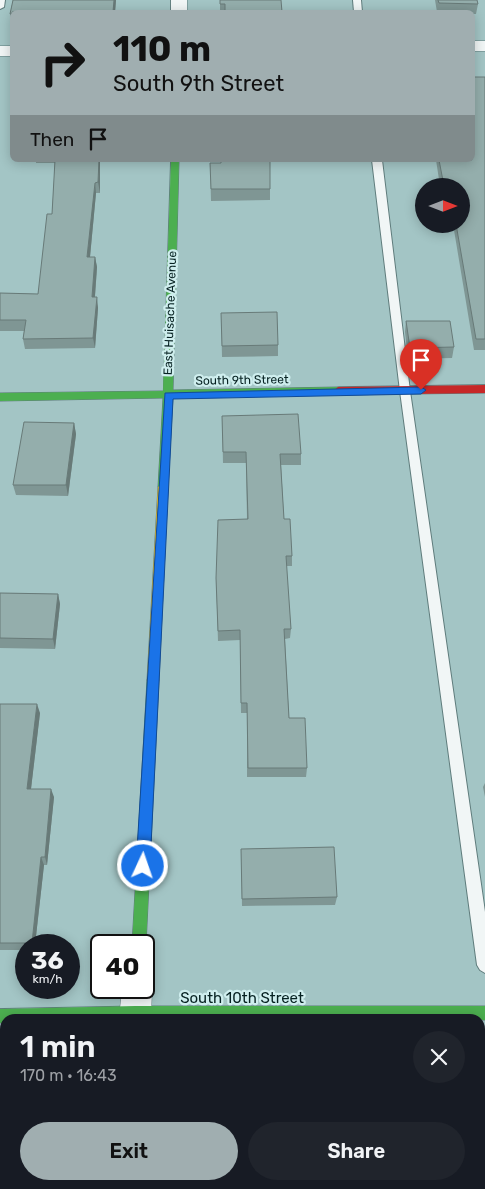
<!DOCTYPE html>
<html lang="en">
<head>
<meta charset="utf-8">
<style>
	body { margin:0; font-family:Rubik,sans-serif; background:#20242c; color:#f1f3f6; height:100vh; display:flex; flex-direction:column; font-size:19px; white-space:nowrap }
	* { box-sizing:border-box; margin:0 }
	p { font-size:16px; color:#9ea1a6 }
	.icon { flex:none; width:28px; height:28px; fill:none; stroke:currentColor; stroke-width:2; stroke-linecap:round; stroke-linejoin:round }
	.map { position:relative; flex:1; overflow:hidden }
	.details { position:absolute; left:0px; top:1014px; width:485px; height:176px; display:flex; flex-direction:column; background:#171b24; border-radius:15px 15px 0 0; box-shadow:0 2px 12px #0003 }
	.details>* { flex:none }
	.guide { position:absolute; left:10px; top:10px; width:465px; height:152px; border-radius:8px; box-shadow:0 2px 12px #0003; background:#a0aeb0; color:#111; overflow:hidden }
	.needle { width:32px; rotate:90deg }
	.controls { position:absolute; left:415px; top:178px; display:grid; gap:10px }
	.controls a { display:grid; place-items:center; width:55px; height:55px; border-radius:50%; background:#171b24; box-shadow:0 2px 12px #0003; font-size:25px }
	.speed { position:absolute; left:15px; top:934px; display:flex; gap:10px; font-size:25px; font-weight:700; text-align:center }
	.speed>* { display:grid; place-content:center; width:65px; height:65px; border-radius:50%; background:#171b24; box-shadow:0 2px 12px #0003; line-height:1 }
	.speed small { font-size:12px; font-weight:400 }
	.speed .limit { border:2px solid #111; border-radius:8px; background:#fff; color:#111 }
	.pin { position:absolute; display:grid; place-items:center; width:42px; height:42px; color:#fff; margin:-51px -21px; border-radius:50% 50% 50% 0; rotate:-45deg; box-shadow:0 0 5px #0007 }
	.pin .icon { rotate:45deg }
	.me { position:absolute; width:55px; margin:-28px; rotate:3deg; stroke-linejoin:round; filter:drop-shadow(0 0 4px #0008) }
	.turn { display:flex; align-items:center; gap:18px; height:105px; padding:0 20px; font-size:22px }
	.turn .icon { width:65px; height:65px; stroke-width:2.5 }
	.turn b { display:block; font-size:35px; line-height:42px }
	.then { display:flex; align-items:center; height:48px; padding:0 20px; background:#0003; gap:10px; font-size:19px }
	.round { display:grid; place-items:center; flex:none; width:52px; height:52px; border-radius:26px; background:#20242c }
	.overview { display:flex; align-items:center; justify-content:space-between; height:85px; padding:0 20px }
	h1 { font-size:30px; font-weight:600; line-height:38px }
	.primary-button { display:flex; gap:10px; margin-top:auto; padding:10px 20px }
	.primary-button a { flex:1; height:58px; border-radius:30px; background:#a0aeb0; color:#111; font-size:20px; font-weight:600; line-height:58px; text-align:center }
	.primary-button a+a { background:#20242c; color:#f1f3f6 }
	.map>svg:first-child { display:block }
</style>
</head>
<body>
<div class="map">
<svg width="485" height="1189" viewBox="0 0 485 1189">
	<rect width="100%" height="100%" fill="#a3c5c5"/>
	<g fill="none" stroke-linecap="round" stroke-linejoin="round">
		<!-- lane casing -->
		<g stroke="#5f7c7c" stroke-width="2">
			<g id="lane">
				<polygon points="0,0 5,0 4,7 0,9"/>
				<polygon points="353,0 361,0 362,12 354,12"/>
				<polygon points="372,160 382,160 410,391 485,912 485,973 480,970 477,965 400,391"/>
			</g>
		</g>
		<!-- street casing -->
		<g stroke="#5f7c7c" stroke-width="1">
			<g id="street">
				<rect x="171" y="0" width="16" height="12"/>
				<rect x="472" y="41" width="13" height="10"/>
				<rect x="0" y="46" width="12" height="10"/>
				<polygon points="144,975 148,977 152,988 151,1019 119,1019 122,988 144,988"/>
				<polygon points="113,1185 147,1185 146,1189 112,1189"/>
			</g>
		</g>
		<!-- fast casing -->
		<g stroke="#5f7c7c" stroke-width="1">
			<g id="fast">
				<polygon points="171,160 179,160 173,390 338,387 343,391 338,395 173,397 168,487 163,491 158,487 163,398 0,401 0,393 163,391"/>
				<polygon points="153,675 157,676 159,680 146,945 144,950 144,945 132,945 147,680 149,676"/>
				<polygon points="135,1006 485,1006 485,1020 5,1019 5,1023 0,1023 0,1009"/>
			</g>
		</g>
		<!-- slow casing -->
		<g stroke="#5f7c7c" stroke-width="1">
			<polygon id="slow" points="163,483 168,487 159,680 157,684 153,685 149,684 147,680 158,487"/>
		</g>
		<!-- jam casing -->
		<g stroke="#5f7c7c" stroke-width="1">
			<polygon id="jam" points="485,385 485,393 338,395 333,391 338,387"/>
		</g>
		<!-- lane -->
		<use href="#lane" fill="#f1f6f6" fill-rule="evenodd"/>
		<!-- street -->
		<use href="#street" fill="#f1f6f6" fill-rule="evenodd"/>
		<!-- fast -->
		<use href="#fast" fill="#4caf50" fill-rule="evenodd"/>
		<!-- slow -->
		<use href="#slow" fill="#ffc107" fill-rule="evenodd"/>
		<!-- jam -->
		<use href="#jam" fill="#c62828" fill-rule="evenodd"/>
	</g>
	<!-- wall -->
	<g fill="#7f9694">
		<polygon points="13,0 116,0 115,12 12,12 12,22 10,14"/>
		<polygon points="220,0 282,12 220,12"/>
		<polygon points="435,0 477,0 478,4 476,14 472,14 472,12 437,12"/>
		<polygon points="485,77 485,350 474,350 453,224 461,224 461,186 440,186 436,160 472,160"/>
		<polygon points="36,160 100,160 100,193 96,193 90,257 95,257 97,267 95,297 98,308 95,348 25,349 23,339 24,331 0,331 0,293 38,294 52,214 55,163 36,163"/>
		<polygon points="210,163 270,189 270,200 211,201"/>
		<polygon points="221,313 278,345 278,356 222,357"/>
		<polygon points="406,321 454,347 452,358 408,359 405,332"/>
		<polygon points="222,416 301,454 301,465 281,465 284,519 292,556 292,566 286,566 291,629 290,638 285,639 289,718 307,768 306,777 247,777 247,713 241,713 240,640 218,641 216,578 247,519 246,463 223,463"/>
		<polygon points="74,423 76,434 68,496 16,495 13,485"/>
		<polygon points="0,593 58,594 60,604 55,649 0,648"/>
		<polygon points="0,704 40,713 31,789 54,797 47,865 44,865 35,945 26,945 26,950 0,950"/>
		<polygon points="485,783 485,797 483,787"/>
		<polygon points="241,849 337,897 335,905 242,906"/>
	</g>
	<!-- shaded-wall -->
	<g fill="#687a78">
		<polygon points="114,0 116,0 115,12 113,12"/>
		<polygon points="99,160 100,160 100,193 98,182"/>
		<polygon points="95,183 96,193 89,267 87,257"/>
		<polygon points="95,257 97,267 94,308 92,297"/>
		<polygon points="97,297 98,308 95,348 93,338"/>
		<polygon points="74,423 76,434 68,496 66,485"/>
		<polygon points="58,594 60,604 55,649 53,639"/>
		<polygon points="37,704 40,713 30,797 27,789"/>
		<polygon points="51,789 54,797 47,865 45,857"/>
		<polygon points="41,857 44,865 35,945 33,945 32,943"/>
		<rect x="65" y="1185" width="5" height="4"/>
	</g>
	<!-- building -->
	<g fill="#94aeac" stroke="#687a78">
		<polygon points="13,0 114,0 113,12 12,12 12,14 10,14"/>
		<polygon points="220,0 281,0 282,12 225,12 225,4 220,4"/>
		<polygon points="438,0 477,0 478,4 439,3"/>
		<polygon points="472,77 485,77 485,339 476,339 456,224 461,224 461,186 444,186 439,160 472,160"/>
		<polygon points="55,160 99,160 98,182 95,183 87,257 95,257 92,297 97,297 93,338 23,339 26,320 0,320 0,293 38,294 47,214 52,214"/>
		<polygon points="221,160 270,160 270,189 211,189 210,163 221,163"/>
		<polygon points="277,312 278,345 222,346 221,313"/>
		<polygon points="406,321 450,321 454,347 410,348"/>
		<polygon points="298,414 301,454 280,454 284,519 290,519 292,556 286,556 291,629 284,629 289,718 305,718 307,768 248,768 247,703 241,703 240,630 218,631 216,578 218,520 248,519 246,452 223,452 222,416"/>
		<polygon points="24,422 74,423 66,485 13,485"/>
		<polygon points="0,593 58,594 53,639 0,638"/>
		<polygon points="0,704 37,704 27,789 51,789 45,857 41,857 32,943 0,943"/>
		<polygon points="334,847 337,897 242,899 241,849"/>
		<polygon points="0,1105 5,1105 5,1185 65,1185 65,1189 0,1189"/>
	</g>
	<!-- route -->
	<polygon fill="#1a73e8" stroke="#114b97" points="421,387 426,390 421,394 173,399 150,866 148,871 143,873 138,871 136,866 165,393"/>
	<g text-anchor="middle" stroke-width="4.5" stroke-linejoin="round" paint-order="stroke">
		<!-- street labels -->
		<g font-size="12" fill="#062121" stroke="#cfeeee">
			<text transform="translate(170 313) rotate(-88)" y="4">East Huisache Avenue</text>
			<text transform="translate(242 380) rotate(-1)" y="4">South 9th Street</text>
		</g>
		<!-- near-street labels -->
		<g font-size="15" fill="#062121" stroke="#cfeeee">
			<text x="242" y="1003">South 10th Street</text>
		</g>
	</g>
</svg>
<div class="controls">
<a><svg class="needle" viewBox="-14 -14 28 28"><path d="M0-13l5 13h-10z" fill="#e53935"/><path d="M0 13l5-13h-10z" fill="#9ea1a6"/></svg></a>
</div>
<div class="speed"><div>36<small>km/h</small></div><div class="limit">40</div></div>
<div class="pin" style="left:421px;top:390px;background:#d93025"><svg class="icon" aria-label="arrive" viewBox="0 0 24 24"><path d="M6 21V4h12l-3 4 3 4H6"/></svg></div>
<svg class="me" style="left:143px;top:866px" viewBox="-20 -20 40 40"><circle r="17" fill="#1a73e8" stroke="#fff" stroke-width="3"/><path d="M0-11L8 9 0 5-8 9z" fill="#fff"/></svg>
<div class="guide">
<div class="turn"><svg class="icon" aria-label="right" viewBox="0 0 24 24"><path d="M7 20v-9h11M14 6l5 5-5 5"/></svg><div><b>110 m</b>South 9th Street</div></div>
<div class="then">Then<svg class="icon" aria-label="arrive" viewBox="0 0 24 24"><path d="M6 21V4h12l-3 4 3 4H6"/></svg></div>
</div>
<section class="details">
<div class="overview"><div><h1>1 min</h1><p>170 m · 16:43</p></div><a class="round"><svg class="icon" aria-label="close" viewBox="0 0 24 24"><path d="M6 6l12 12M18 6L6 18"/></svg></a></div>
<div class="primary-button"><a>Exit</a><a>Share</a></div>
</section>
</div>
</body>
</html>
